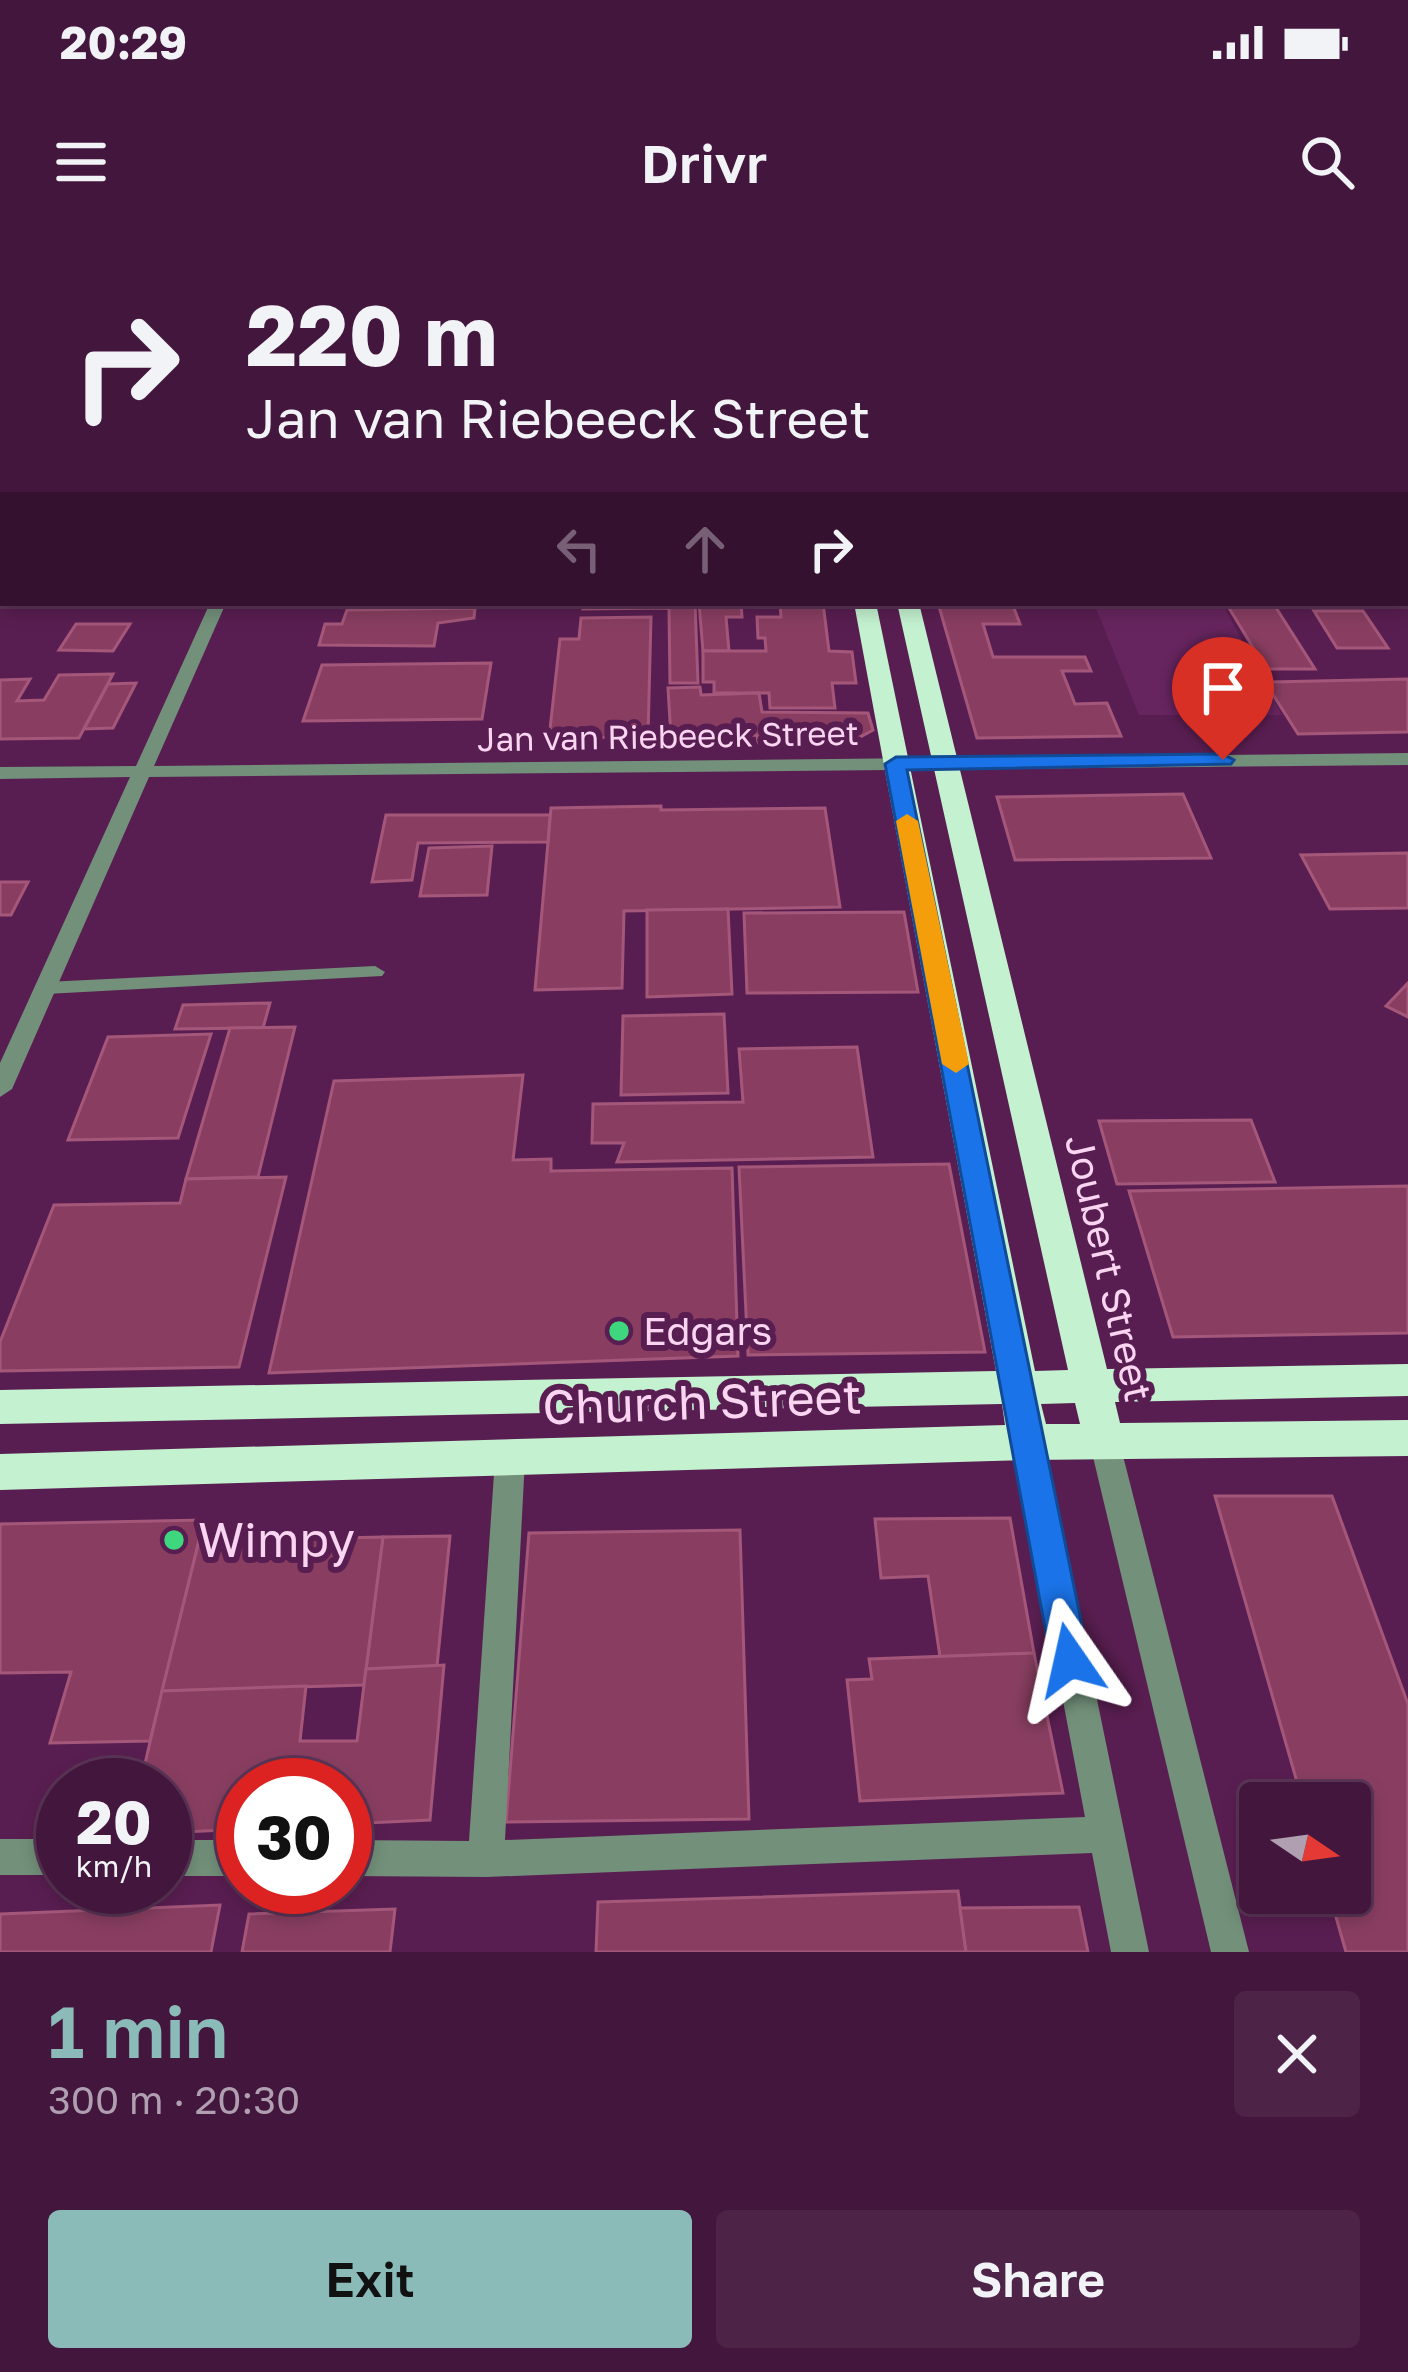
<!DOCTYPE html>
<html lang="en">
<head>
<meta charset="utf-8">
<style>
	body { margin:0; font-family:"Golos Text",sans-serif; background:#4d2348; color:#f1f3f6; height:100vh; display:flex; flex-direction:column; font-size:45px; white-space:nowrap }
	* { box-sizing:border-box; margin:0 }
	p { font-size:39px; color:#af9fb0 }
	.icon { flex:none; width:66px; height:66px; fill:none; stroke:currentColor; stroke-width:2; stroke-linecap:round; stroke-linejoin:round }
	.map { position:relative; height:1712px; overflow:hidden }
	.details { display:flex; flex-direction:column; background:#43163d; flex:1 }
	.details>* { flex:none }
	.top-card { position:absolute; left:0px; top:0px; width:1410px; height:366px; box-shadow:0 6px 18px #0003,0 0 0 3px #5b3557; background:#43163d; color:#f1f3f6; overflow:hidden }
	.needle { width:78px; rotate:103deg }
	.tools { position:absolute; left:1239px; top:1542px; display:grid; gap:24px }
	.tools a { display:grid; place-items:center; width:132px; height:132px; border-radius:12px; background:#43163d; box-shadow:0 6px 18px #0003,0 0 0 3px #5b3557; font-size:60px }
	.speed { position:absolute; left:36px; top:1518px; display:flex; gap:24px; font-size:60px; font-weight:700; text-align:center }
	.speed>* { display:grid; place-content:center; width:156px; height:156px; border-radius:50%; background:#43163d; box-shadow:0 6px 18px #0003,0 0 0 3px #5b3557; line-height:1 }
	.speed small { font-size:30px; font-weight:400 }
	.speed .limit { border:18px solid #d22; background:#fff; color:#111 }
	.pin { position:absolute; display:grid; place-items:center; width:102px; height:102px; color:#fff; margin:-123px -51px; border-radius:50% 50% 50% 0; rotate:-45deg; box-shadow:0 0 12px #0007 }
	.pin .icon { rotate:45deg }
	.me { position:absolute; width:132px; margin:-66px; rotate:349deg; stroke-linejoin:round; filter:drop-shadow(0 0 9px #0008) }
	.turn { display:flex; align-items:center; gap:42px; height:252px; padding:0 48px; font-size:54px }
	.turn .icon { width:156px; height:156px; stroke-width:2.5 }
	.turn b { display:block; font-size:84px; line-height:102px }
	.lanes { display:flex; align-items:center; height:114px; padding:0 48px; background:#0003; justify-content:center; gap:60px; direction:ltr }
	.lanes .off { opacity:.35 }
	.round { display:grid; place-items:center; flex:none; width:126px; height:126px; border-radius:12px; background:#4d2348 }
	.head { display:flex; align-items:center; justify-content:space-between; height:204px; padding:0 48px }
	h1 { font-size:72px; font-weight:600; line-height:90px; color:#8bbbb9 }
	.action { display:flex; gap:24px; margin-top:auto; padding:24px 48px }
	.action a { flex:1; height:138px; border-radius:12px; background:#8bbbb9; color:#111; font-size:48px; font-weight:600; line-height:138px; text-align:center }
	.action a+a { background:#4d2348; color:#f1f3f6 }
	.status { display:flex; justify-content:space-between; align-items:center; height:84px; padding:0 60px; background:#43163d; direction:ltr }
	.status svg { height:33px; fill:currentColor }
	header { display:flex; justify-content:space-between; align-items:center; height:156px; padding:0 48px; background:#43163d; font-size:54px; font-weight:600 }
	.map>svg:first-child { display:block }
</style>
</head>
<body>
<div class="status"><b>20:29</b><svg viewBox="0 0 49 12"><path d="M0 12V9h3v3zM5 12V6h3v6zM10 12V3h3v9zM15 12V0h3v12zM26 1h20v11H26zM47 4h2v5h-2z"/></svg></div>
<header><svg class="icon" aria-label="menu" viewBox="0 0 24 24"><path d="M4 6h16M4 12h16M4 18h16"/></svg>Drivr<svg class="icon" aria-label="search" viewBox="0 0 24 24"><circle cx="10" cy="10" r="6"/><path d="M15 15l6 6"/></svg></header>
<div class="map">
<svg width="1408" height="1712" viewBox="0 0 1408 1712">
	<rect width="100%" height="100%" fill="#591e51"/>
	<!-- built -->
	<polygon fill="#67255f" points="1094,363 1222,363 1282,475 1139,475"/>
	<!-- water -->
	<polygon fill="#207a8a" points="0,0 776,0 777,3 3,3 3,67"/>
	<!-- building -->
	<g fill="#893e61" stroke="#a5577a" stroke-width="3">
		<polygon points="584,363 695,363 698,443 670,443 669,368 583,369"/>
		<polygon points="699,363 741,363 742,377 726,377 729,411 703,411"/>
		<polygon points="780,363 823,363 829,411 852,412 856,443 832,443 835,468 770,468 769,453 714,453 714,442 703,442 703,411 766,411 765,398 758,398 757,377 781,377"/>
		<polygon points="938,363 1012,363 1020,384 983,384 993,417 1085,417 1091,431 1062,431 1075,464 1107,463 1121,496 977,498"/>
		<polygon points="1226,363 1273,363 1315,429 1266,429"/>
		<polygon points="475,368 474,378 438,383 434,406 319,405 325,384 342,384 347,370"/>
		<polygon points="1314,371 1363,371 1388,408 1337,408"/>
		<polygon points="651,377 648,497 549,498 560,399 579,399 581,378"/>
		<polygon points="76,384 130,384 113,411 59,410"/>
		<polygon points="491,423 482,479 303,481 322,425"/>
		<polygon points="113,434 79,498 0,499 0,440 30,439 17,461 44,460 59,435"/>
		<polygon points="1408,439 1408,492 1298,494 1265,442"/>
		<polygon points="136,443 113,488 84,489 108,444"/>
		<polygon points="700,447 701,455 759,453 762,472 868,473 873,490 853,501 758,503 757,495 671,498 668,448"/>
		<polygon points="1183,554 1211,618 1015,620 997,557"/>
		<polygon points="661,566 661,570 825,568 840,667 624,671 622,748 535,750 551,568"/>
		<polygon points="386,575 550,575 548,602 418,603 412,640 372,642"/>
		<polygon points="492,606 487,655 420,656 429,608"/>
		<polygon points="1408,613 1408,668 1330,669 1301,615"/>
		<polygon points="0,642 28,642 11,675 0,675"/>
		<polygon points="728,669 732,754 647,757 647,670"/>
		<polygon points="904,672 918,752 747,753 744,673"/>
		<polygon points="1408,743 1408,777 1386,766"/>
		<polygon points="270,763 263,788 175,789 183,765"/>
		<polygon points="724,774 728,853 621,855 623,776"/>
		<polygon points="295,787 258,937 186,939 230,788"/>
		<polygon points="211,794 178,898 68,900 108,797"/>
		<polygon points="857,807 873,917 617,922 624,903 592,903 593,864 743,862 739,809"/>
		<polygon points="523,835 513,920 551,919 551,931 732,928 738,1116 269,1133 334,841"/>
		<polygon points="1251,880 1275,942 1117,944 1099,881"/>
		<polygon points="949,924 985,1112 748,1115 739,927"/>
		<polygon points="286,937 239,1127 0,1131 0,1102 54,965 180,963 186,939"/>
		<polygon points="1408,946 1408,1093 1173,1097 1129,951"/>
		<polygon points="1215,1256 1332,1256 1408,1464 1408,1712 1346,1712 1329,1653 1350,1653 1350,1563 1303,1563"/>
		<polygon points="1010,1278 1034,1413 940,1417 928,1336 881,1338 875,1279"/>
		<polygon points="204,1280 150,1501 50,1503 71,1432 0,1433 0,1284"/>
		<polygon points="740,1290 749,1579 506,1582 529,1293"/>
		<polygon points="450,1296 437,1426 366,1429 383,1297"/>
		<polygon points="383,1297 364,1445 162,1451 199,1301"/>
		<polygon points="1034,1413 1063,1553 860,1561 847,1440 872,1439 869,1419"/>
		<polygon points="444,1425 430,1580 345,1584 345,1545 243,1545 243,1589 165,1593 165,1545 140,1545 162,1451 306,1446 300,1501 357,1501 366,1429"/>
		<polygon points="958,1651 966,1712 596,1712 598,1662"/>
		<polygon points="220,1665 211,1712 0,1712 0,1674"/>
		<polygon points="1079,1667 1088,1712 966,1712 960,1668"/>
		<polygon points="395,1669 390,1712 242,1712 249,1674"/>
	</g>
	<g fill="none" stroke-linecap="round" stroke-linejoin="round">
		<!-- service -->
		<polygon fill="#72907a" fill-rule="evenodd" points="375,726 385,732 382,736 46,754 36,748 46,742"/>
		<!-- minor -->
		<g fill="#72907a" fill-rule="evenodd">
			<rect x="0" y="90" width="3" height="6"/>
			<rect x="1407" y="206" width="1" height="9"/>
			<rect x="0" y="228" width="3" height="8"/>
			<polygon points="210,363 226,363 154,526 1408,513 1408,525 149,537 12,849 0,857 0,823 130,537 0,539 0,527 136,526"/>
			<polygon points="1104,1187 1115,1191 1119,1200 1249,1712 1211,1712 1089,1200 1093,1191"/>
			<polygon points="1029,1189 1040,1193 1044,1202 1149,1712 1111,1712 1092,1613 486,1637 345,1636 345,1600 469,1601 495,1219 499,1210 510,1206 521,1210 525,1219 505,1600 1085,1577 1014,1202 1018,1193"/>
			<rect x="0" y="1599" width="63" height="36"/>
			<rect x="165" y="1600" width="78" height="36"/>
		</g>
		<!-- trunk -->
		<g fill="#c4f2d0" fill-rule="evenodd">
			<polygon points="785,0 799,0 800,3 786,3"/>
			<path d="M854,363H876L1035,1131L1068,1130L897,363H919L1107,1129L1408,1124V1156L1115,1162L1120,1183L1408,1180V1216L1029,1220L0,1250V1214L1005,1185L1002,1164L0,1184V1150L996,1131ZM1075,1163L1080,1184H1046L1041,1164Z"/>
		</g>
	</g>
	<!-- route -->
	<polygon fill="#1a73e8" stroke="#114b97" stroke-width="3" points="1223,514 1234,520 1231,524 907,530 1089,1420 1084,1433 1070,1438 1057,1433 1051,1420 885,524 896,517"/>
	<!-- slow -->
	<polygon fill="#f59e0b" points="907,574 918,581 969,824 956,833 942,824 896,581"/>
	<!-- markers -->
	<g fill="#3ed77d" stroke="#591e51" stroke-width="4.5">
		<circle cx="619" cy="1091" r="12"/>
		<circle cx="174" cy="1300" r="12"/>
	</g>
	<g text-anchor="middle" stroke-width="12" stroke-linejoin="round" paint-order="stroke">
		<!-- far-street labels -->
		<g font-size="33" fill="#f9d5f1" stroke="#591e51">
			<text transform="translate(668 496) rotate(-1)" y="12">Jan van Riebeeck Street</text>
		</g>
		<!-- street labels -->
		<g font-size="39" fill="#f9d5f1" stroke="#591e51">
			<text transform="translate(1109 1028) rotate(77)" y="14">Joubert Street</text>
		</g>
		<!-- poi labels -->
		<g font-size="39" fill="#f9d5f1" stroke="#591e51" text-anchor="start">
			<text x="643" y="1105">Edgars</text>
		</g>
		<!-- near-street labels -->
		<g font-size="48" fill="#f9d5f1" stroke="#591e51">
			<text transform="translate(702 1162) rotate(-2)" y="17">Church Street</text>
		</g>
		<!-- near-poi labels -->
		<g font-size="48" fill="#f9d5f1" stroke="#591e51" text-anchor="start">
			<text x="198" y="1317">Wimpy</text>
		</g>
	</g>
</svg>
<div class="tools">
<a><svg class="needle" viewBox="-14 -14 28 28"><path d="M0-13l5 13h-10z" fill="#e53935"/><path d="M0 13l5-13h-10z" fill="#af9fb0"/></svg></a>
</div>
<div class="speed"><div>20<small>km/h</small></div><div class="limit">30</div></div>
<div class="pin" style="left:1223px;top:520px;background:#d93025"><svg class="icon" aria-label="arrive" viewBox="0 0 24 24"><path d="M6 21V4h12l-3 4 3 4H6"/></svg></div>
<svg class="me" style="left:1070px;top:1420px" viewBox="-20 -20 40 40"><path d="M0-17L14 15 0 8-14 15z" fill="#1a73e8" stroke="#fff" stroke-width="4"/></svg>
<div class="top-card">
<div class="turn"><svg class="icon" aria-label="right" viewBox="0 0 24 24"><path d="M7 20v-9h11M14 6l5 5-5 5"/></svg><div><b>220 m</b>Jan van Riebeeck Street</div></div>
<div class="lanes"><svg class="icon off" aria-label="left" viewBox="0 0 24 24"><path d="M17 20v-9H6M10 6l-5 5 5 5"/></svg><svg class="icon off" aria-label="ahead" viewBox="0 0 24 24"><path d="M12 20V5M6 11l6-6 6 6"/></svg><svg class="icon" aria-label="right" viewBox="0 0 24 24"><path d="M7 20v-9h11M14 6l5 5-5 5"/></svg></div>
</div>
</div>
<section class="details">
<div class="head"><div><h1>1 min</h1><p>300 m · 20:30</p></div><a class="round"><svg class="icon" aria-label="close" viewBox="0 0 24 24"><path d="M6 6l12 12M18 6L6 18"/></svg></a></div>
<div class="action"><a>Exit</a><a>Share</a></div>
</section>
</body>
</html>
